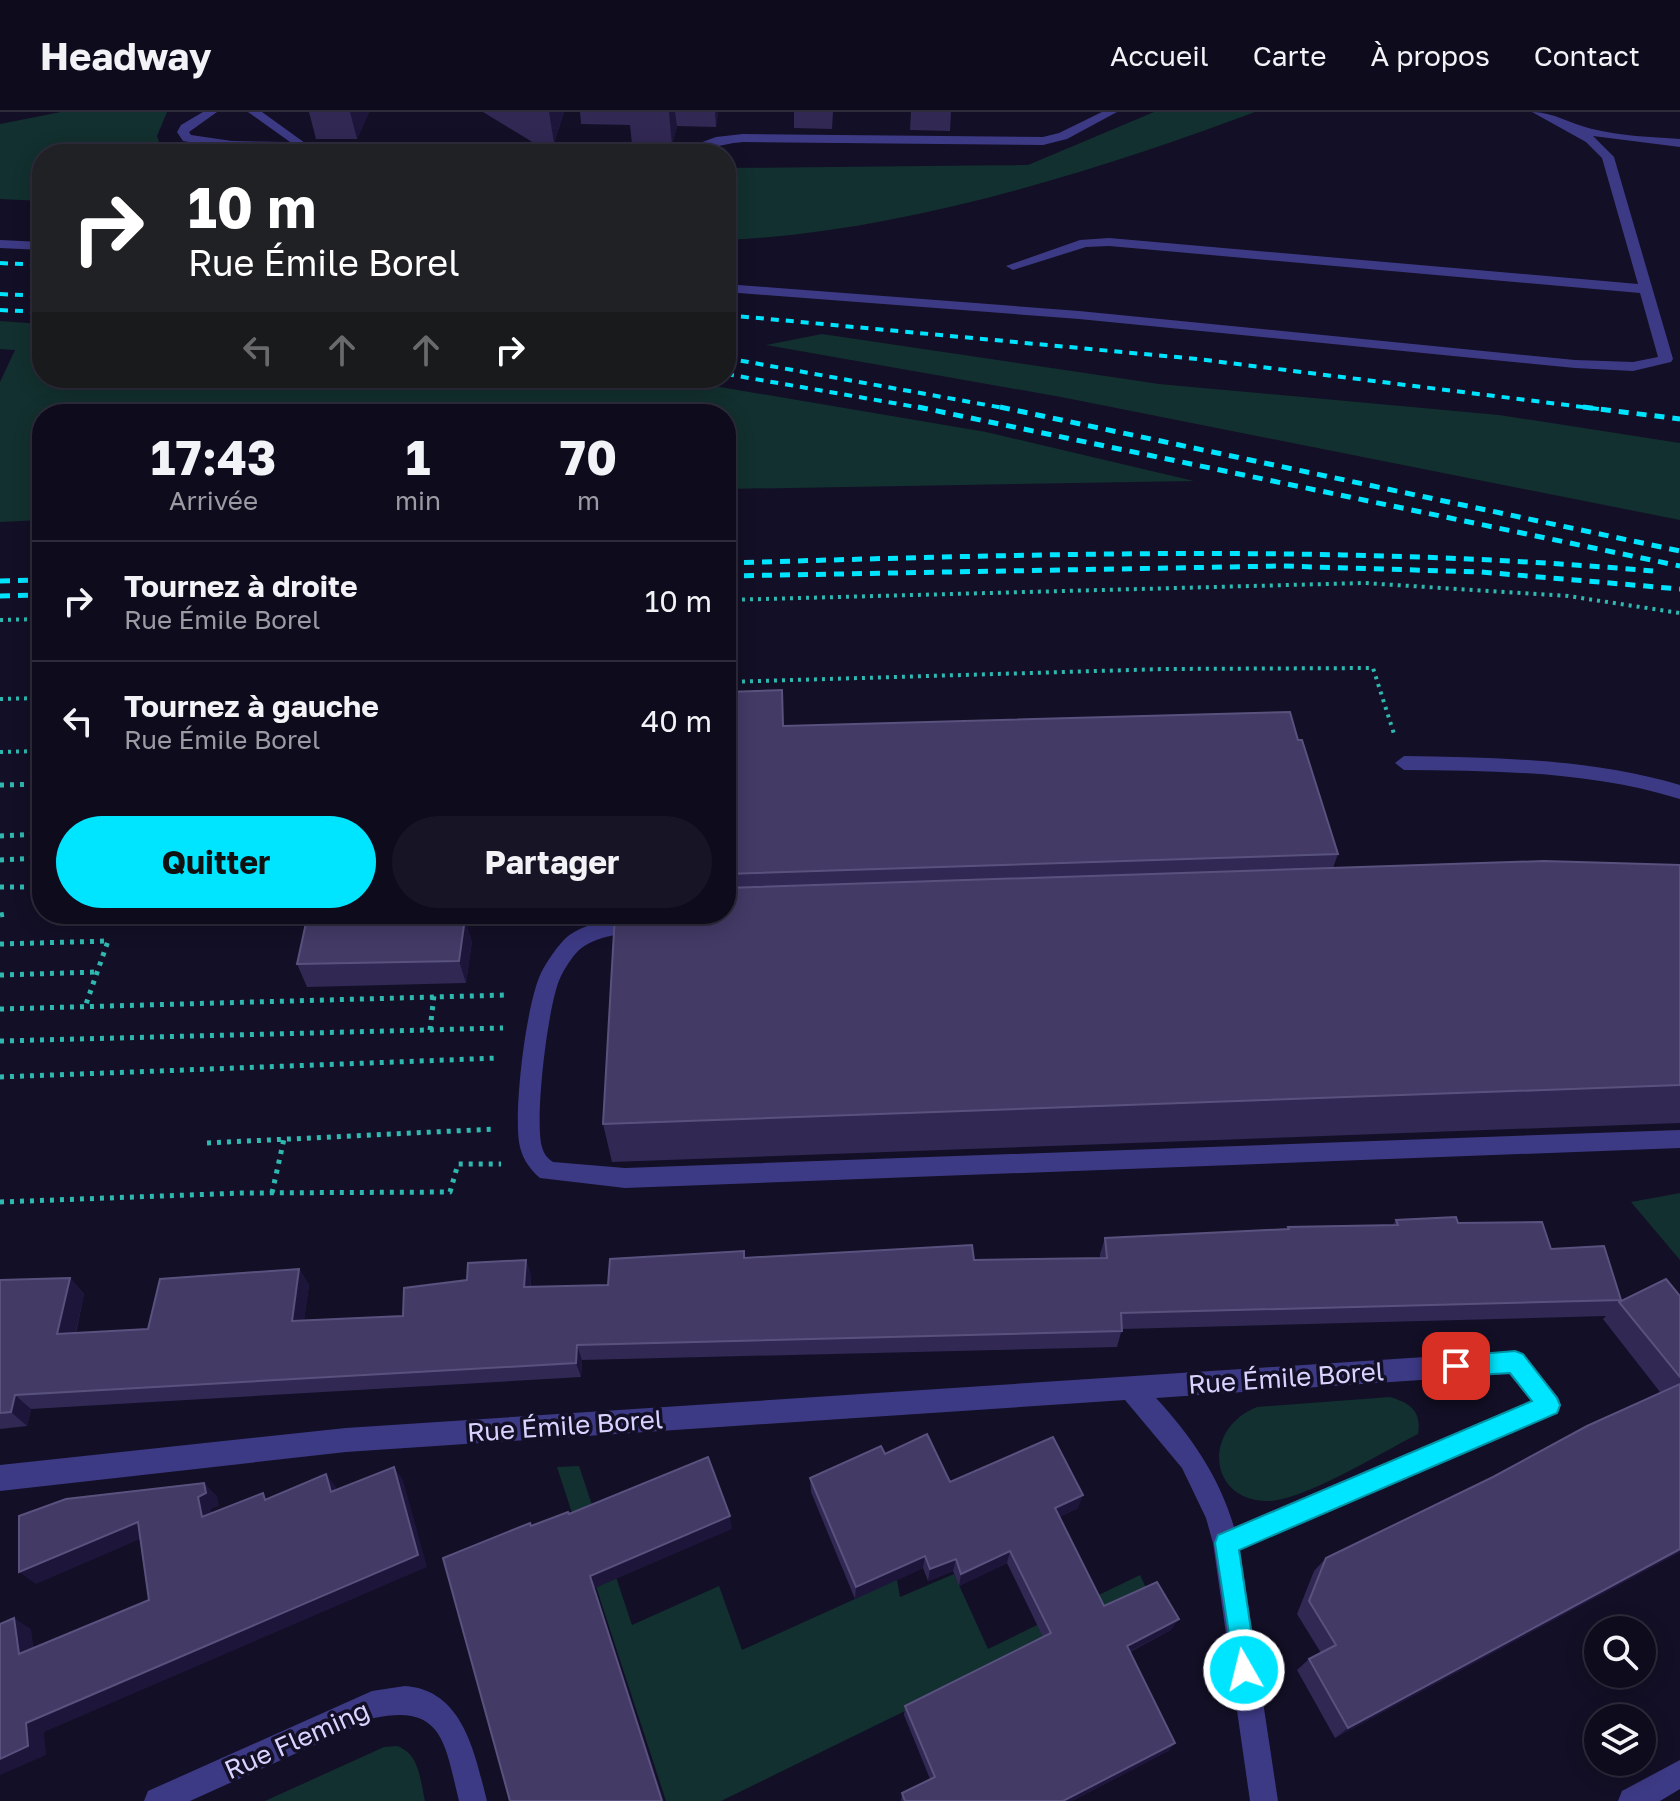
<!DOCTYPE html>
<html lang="fr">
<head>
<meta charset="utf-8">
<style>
	body { margin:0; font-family:"Golos Text",sans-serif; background:#171425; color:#f1f3f6; height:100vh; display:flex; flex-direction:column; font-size:30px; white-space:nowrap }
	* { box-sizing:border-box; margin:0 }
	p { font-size:26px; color:#9b9ba3 }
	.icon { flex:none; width:44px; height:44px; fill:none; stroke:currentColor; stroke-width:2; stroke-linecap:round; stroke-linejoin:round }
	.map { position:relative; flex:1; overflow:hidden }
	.sheet { position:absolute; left:32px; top:292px; width:704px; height:520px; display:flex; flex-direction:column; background:#0e0b1c; border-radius:32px; box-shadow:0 4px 20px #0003,0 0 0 2px #2e2b3b }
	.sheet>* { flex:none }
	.hud { position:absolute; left:32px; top:32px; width:704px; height:244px; border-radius:32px; box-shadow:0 4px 20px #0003,0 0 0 2px #2e2b3b; background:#202124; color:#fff; overflow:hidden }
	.tools { position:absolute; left:1584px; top:1504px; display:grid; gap:16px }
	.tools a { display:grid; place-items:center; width:72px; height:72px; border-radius:50%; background:#0e0b1c; box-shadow:0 4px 20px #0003,0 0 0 2px #2e2b3b; font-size:40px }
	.pin { position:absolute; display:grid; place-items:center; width:68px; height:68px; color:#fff; margin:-34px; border-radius:16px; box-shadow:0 4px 12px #0006 }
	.me { position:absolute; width:88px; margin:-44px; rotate:352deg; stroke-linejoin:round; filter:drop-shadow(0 0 6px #0008) }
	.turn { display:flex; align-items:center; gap:28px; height:168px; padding:0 24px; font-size:36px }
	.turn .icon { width:104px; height:104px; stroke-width:2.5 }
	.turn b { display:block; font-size:56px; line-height:68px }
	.lanes { display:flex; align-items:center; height:76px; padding:0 24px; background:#0003; justify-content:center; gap:40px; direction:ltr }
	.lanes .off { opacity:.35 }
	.eta { display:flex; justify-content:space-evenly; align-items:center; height:136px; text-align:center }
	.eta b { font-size:48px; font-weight:700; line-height:56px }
	.action { display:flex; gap:16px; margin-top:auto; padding:16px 24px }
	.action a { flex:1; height:92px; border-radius:48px; background:#00e5ff; color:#111; font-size:32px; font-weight:700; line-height:92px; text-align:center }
	.action a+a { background:#171425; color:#f1f3f6 }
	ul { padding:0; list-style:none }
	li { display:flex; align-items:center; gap:24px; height:120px; padding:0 24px; border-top:2px solid #2e2b3b }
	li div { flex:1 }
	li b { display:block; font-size:30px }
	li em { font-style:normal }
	header { display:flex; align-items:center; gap:48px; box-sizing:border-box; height:112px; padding:0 40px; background:#0e0b1c; border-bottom:2px solid #2e2b3b }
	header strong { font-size:38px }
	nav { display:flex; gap:44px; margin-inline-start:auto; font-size:28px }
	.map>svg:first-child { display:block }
</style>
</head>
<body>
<header>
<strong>Headway</strong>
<nav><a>Accueil</a><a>Carte</a><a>À propos</a><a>Contact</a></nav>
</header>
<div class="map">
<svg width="1680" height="1689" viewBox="0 0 1680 1689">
	<rect width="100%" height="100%" fill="#130f26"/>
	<!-- green -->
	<g fill="#12302f">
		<polygon points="61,0 167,0 157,24 163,42 42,42 42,89 0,87 0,12"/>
		<path d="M1154,0H1255C1091,61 901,120 726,128V56L1028,53Z"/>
		<polygon points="0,209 42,212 42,266 667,266 986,320 1194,369 726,377 726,302 42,302 42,408 0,410 0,270 15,238 0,237"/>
		<polygon points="822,222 1159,272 1499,303 1680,331 1680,408 1061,285 766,233"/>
		<polygon points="1680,1081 1680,1148 1631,1090"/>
		<path d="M1390,1285C1410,1291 1422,1299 1418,1322C1384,1339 1302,1390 1267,1389C1207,1388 1203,1316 1257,1295Z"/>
		<polygon points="579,1354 632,1513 719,1474 742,1538 897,1468 900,1485 954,1462 988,1537 1140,1463 1148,1480 721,1689 666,1689 557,1355"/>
		<path d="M397,1634C420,1642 420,1668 425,1689H265L384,1635Z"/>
	</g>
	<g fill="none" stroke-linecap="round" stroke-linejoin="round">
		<!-- path-far1 -->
		<g stroke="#2fb8b0" stroke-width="4" stroke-dasharray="3 5" stroke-linecap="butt">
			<polyline points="726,488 1364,471 1568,484 1680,501"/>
			<polyline points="0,508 42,507"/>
			<polyline points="726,570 1165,557 1373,556 1395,625"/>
			<polyline points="0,587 42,586"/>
			<polyline points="0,640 42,639"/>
		</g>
		<!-- path -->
		<g stroke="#2fb8b0" stroke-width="5" stroke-dasharray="4 6" stroke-linecap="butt">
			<polyline points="0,673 42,672"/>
			<polyline points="0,724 42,722"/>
			<polyline points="0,748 42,746"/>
			<polyline points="0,775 42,775"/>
			<polyline points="0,803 6,802"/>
			<polyline points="0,832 108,829 85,895"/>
			<polyline points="0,863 98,860"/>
			<polyline points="0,897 507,883"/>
			<polyline points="430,918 434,883"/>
			<polyline points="0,929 503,916"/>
			<polyline points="0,965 499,946"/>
			<polyline points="207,1031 495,1017"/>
			<polyline points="272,1081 284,1027"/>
			<polyline points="0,1090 241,1081 450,1080 458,1052 501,1052"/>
		</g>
		<!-- minor -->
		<g fill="#3d3a85" fill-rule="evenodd">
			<polygon points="203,0 217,0 189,20 191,23 232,29 290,30 248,0 262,0 305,31 585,38 591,42 232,37 183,29 177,20 181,13"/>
			<path d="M1102,0H1117L1067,27L1043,33L743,30C718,32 695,42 670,42L716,25L743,22L1043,25L1059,21Z"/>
			<path d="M1532,0C1553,0 1571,12 1592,17C1621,24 1651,25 1680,27V35L1593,24L1614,45L1673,247L1671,250L1633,259L1575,256L1079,207L726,180V172L1079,199L1575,248L1633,250L1658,245L1640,181L1109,134L1086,135L1013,158L1006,154L1080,128L1109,126L1638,172L1602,46L1586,30Z"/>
			<polygon points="0,128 42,130 42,138 0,136"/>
			<path d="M1404,644C1498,646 1589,646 1680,673V687C1589,659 1498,659 1404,658L1395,651Z"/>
			<path d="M641,802L648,805L651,810L648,815C626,823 596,822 578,839C572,845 565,856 561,864C548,889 534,1009 542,1035C544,1042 547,1046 553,1050L625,1056L1680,1018V1036L625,1076L540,1066C529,1057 521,1044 519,1030C514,995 526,893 541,861C546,851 554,839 562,830C579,810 616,808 641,802Z"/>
			<path d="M1515,1239L1523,1242L1558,1285L1561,1293L1558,1301L1240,1438L1278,1689H1250L1213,1431L1206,1406L1182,1356L1125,1288L346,1340L0,1379V1353L346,1316ZM1509,1262L1531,1289L1234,1415C1219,1364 1191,1324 1156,1286Z"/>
			<path d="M405,1574C464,1578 475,1643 487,1689H459C445,1633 444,1591 374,1606L190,1689H144L148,1679L372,1579Z"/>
			<polygon points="1680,1648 1680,1677 1660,1689 1618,1689 1622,1679"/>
		</g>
		<!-- rail-far1 -->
		<g stroke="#00e5ff" stroke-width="4" stroke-dasharray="8 7" stroke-linecap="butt">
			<polyline points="0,151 42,153"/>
			<polyline points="0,182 42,184"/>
			<polyline points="0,198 42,200"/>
			<polyline points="726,203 1197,247 1599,297"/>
			<polyline points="726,246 1009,297"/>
			<polyline points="726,262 928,297"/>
		</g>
		<!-- rail -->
		<g stroke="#00e5ff" stroke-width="5" stroke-dasharray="10 8" stroke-linecap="butt">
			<polyline points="918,295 1680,454"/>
			<polyline points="1000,295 1680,439"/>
			<polyline points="1583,295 1680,307"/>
			<path d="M726,451C1036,442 1344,432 1653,459"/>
			<polyline points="726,464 1282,454 1481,460 1680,477"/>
			<polyline points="0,469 42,468"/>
			<polyline points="0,484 42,483"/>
		</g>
	</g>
	<!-- wall -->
	<g fill="#312854">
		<polygon points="309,0 369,0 357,27 316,27"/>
		<polygon points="483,0 564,0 554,31 534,31"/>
		<polygon points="580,0 718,0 716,15 677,14 672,33 632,32 630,13 581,12"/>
		<polygon points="794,0 833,0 832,17 794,16"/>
		<polygon points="911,0 951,0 950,19 910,18"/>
		<polygon points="726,580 783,614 1298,628 1338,742 1333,756 1680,753 1680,1011 612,1050 603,1012 726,802"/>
		<polygon points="472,829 466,871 307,875 297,852"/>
		<polygon points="1396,1108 1458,1111 1551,1137 1621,1188 1680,1184 1680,1440 1335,1626 1297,1558 1309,1547 1321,1541 1297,1502 1314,1459 1326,1446 1493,1365 1660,1280 1603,1207 1606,1204 1122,1217 1117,1235 582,1248 581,1265 31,1297 27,1314 0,1317 0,1168 70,1166 84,1182 76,1221 148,1217 299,1157 309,1173 304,1208 403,1204 467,1168 526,1148 531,1164 531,1175 608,1173 744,1146 974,1148 1100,1146 1100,1142 1105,1126 1287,1117 1288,1115 1393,1113"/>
		<polygon points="885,1342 950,1370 1078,1396 1059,1405 1104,1494 1171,1518 1130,1540 1175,1631 1168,1639 1072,1689 901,1689 902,1681 930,1667 904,1603 905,1594 1043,1525 1007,1451 959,1474 953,1459 928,1469 923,1456 855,1487 811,1380 810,1366"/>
	</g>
	<!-- shaded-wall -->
	<g fill="#1d163a">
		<polygon points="350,0 369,0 357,27"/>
		<polygon points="549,0 564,0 554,31"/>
		<polygon points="669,0 675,0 677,14 672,33"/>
		<polygon points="715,0 718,0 716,15"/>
		<polygon points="465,806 472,829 466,871 459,849"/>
		<polygon points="526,1148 531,1164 530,1191 524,1175"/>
		<polygon points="299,1157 309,1173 302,1224 292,1209"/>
		<polygon points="70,1166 84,1182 72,1237 57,1222"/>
		<polygon points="577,1233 582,1248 581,1265 576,1251"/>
		<polygon points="15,1283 31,1297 27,1314 11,1300"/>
		<polygon points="394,1355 403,1368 427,1455 44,1620 46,1643 0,1663 0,1647 26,1611"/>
		<polygon points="326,1362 336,1375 341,1393 331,1380"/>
		<polygon points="204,1371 217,1384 219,1394 211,1397 216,1418 202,1405 198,1385"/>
		<polygon points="1083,1383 1078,1396 1050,1409 1055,1396"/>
		<polygon points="730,1404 732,1417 595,1476 664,1689 662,1689 590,1464"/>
		<polygon points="138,1410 152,1422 36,1472 19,1460"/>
		<polygon points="1680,1437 1680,1440 1335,1626 1348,1616"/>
		<polygon points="1010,1439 1007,1451 959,1474 961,1462"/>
		<polygon points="925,1444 923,1456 855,1487 856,1475"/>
		<polygon points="956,1447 953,1459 928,1469 930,1457"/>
		<polygon points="14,1506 31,1517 36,1552 19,1542"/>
		<polygon points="1179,1507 1171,1518 1121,1544 1127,1534"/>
		<polygon points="1175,1631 1168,1639 1072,1689 1063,1689"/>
	</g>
	<!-- building -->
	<g fill="#433a66" stroke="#5a527e" stroke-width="2">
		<polygon points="782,578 783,614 1290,600 1298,628 1302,628 1338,742 726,762 726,580"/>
		<polygon points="1544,749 1680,753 1680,973 603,1012 615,802 726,802 726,776"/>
		<polygon points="465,806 459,849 297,852 306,811"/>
		<polygon points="1456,1105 1458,1111 1542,1110 1551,1137 1604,1134 1621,1188 1121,1201 1122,1219 577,1233 576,1251 15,1283 11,1300 0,1301 0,1168 70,1166 57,1222 148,1217 160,1167 299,1157 292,1209 403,1204 404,1176 467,1168 468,1151 526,1148 524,1175 608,1173 610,1147 744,1139 744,1146 972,1133 974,1148 1107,1146 1105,1126 1289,1117 1288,1115 1398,1113 1396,1108"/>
		<polygon points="1666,1167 1680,1184 1680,1265 1619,1190"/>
		<polygon points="1680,1272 1680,1437 1348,1616 1309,1547 1336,1533 1309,1489 1326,1446 1493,1365 1587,1314"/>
		<polygon points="927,1322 950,1370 1053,1325 1083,1383 1055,1396 1104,1494 1157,1470 1179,1507 1127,1534 1175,1631 1063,1689 905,1689 902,1681 935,1665 905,1594 1051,1521 1010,1439 961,1462 956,1447 930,1457 925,1444 856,1475 810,1366 881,1334 885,1342"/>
		<polygon points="708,1345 730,1404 590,1464 662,1689 510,1689 443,1446 530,1411 531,1414 568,1400 569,1402"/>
		<polygon points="394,1355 418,1443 26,1611 28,1634 0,1647 0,1512 14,1506 19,1542 149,1488 138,1410 19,1460 19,1404 66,1387 204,1371 206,1381 198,1385 202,1405 263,1381 265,1388 326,1362 331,1380"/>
	</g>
	<!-- route -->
	<polygon fill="#00e5ff" stroke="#0095a6" stroke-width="2" points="1515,1239 1523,1242 1557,1286 1560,1293 1557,1301 1239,1438 1257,1558 1253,1567 1244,1570 1236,1567 1215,1431 1218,1423 1532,1289 1510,1261 1456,1264 1448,1261 1445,1254 1448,1247 1456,1244"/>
	<g text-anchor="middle" stroke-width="7" stroke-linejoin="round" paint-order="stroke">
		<!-- near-street labels -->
		<g font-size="26" fill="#d9d4ff" stroke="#130f26">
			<text transform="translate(1286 1266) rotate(-4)" y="9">Rue Émile Borel</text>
			<text transform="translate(565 1314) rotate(-4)" y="9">Rue Émile Borel</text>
			<text transform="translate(297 1628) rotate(-24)" y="9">Rue Fleming</text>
		</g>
	</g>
</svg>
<div class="tools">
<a><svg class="icon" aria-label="search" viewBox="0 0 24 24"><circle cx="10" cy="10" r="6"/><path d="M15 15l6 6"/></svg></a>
<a><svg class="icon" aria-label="layers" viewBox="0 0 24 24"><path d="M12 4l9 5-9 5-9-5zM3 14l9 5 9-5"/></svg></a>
</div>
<div class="pin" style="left:1456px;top:1254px;background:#d93025"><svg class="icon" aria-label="arrive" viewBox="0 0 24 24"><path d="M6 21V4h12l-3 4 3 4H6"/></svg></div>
<svg class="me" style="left:1244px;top:1558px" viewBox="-20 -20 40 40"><circle r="17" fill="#00e5ff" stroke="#fff" stroke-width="3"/><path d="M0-11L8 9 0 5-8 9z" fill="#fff"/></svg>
<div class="hud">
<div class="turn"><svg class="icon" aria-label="right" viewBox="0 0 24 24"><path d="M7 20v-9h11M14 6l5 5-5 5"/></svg><div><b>10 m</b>Rue Émile Borel</div></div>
<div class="lanes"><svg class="icon off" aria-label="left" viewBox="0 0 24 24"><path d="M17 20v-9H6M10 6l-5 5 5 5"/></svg><svg class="icon off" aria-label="ahead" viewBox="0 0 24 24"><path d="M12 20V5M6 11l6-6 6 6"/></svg><svg class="icon off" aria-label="ahead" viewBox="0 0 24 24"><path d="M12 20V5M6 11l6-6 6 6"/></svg><svg class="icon" aria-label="right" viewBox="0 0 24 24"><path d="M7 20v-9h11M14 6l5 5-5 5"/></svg></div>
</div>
<section class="sheet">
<div class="eta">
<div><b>17:43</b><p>Arrivée</p></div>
<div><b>1</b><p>min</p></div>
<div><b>70</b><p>m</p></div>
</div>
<ul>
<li><svg class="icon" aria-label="right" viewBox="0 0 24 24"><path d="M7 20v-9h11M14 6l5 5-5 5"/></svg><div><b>Tournez à droite</b><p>Rue Émile Borel</p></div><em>10 m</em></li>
<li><svg class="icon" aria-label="left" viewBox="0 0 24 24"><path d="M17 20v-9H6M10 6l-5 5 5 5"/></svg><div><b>Tournez à gauche</b><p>Rue Émile Borel</p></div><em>40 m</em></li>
</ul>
<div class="action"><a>Quitter</a><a>Partager</a></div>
</section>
</div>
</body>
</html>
